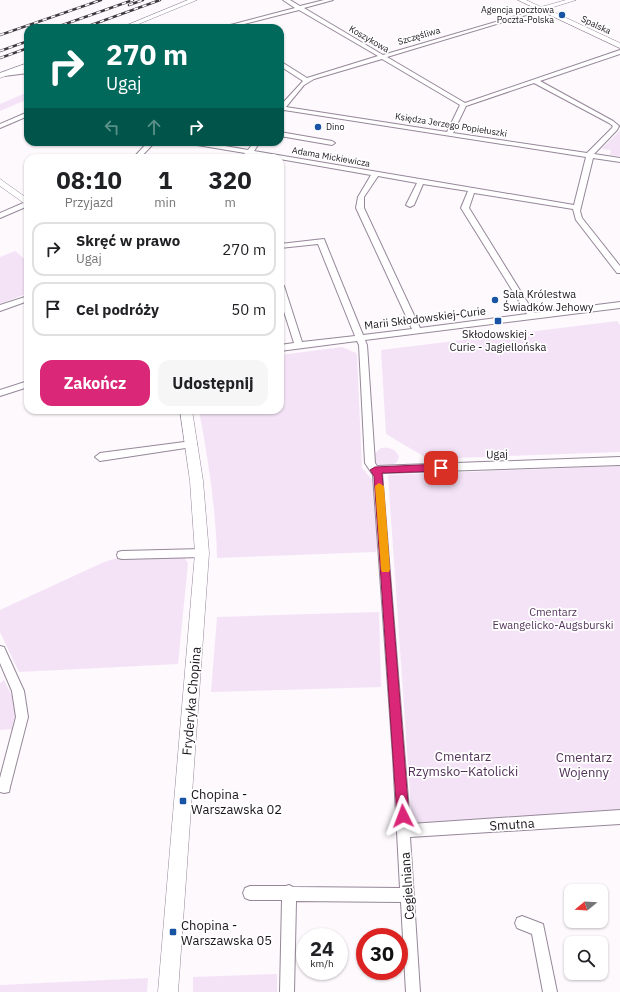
<!DOCTYPE html>
<html lang="pl">
<head>
<meta charset="utf-8">
<style>
	body { margin:0; font-family:"IBM Plex Sans",sans-serif; background:#f6f6f6; color:#202124; height:100vh; display:flex; flex-direction:column; font-size:15px; white-space:nowrap }
	* { box-sizing:border-box; margin:0 }
	p { font-size:13px; color:#757577 }
	.icon { flex:none; width:22px; height:22px; fill:none; stroke:currentColor; stroke-width:2; stroke-linecap:round; stroke-linejoin:round }
	.map { position:relative; flex:1; overflow:hidden }
	.drawer { position:absolute; left:24px; top:154px; width:260px; height:260px; display:flex; flex-direction:column; background:#fff; border-radius:12px; box-shadow:0 1px 3px #0004 }
	.drawer>* { flex:none }
	.guide { position:absolute; left:24px; top:24px; width:260px; height:122px; border-radius:12px; box-shadow:0 1px 3px #0004; background:#00695c; color:#fff; overflow:hidden }
	.needle { width:26px; rotate:252deg }
	.tools { position:absolute; left:564px; top:884px; display:grid; gap:8px }
	.tools a { display:grid; place-items:center; width:44px; height:44px; border-radius:8px; background:#fff; box-shadow:0 1px 3px #0004; font-size:20px }
	.speed { position:absolute; left:296px; top:928px; display:flex; gap:8px; font-size:20px; font-weight:700; text-align:center }
	.speed>* { display:grid; place-content:center; width:52px; height:52px; border-radius:50%; background:#fff; box-shadow:0 1px 3px #0004; line-height:1 }
	.speed small { font-size:10px; font-weight:400 }
	.speed .limit { border:6px solid #d22; background:#fff; color:#111 }
	.pin { position:absolute; display:grid; place-items:center; width:34px; height:34px; color:#fff; margin:-17px; border-radius:8px; box-shadow:0 2px 6px #0006 }
	.me { position:absolute; width:44px; margin:-22px; rotate:357deg; stroke-linejoin:round; filter:drop-shadow(0 0 3px #0008) }
	.turn { display:flex; align-items:center; gap:14px; height:84px; padding:0 16px; font-size:18px }
	.turn .icon { width:52px; height:52px; stroke-width:2.5 }
	.turn b { display:block; font-size:28px; line-height:34px }
	.lanes { display:flex; align-items:center; height:38px; padding:0 16px; background:#0003; justify-content:center; gap:20px; direction:ltr }
	.lanes .off { opacity:.35 }
	.eta { display:flex; justify-content:space-evenly; align-items:center; height:68px; text-align:center }
	.eta b { font-size:24px; font-weight:800; line-height:28px }
	.action { display:flex; gap:8px; margin-top:auto; padding:8px 16px }
	.action a { flex:1; height:46px; border-radius:12px; background:#db2777; color:#fff; font-size:16px; font-weight:800; line-height:46px; text-align:center }
	.action a+a { background:#f6f6f6; color:#202124 }
	ul { padding:0; list-style:none }
	li { display:flex; align-items:center; gap:12px; height:54px; margin:0 8px 6px; padding:0 8px; border:2px solid #e0e0e0; border-radius:12px }
	li div { flex:1 }
	li b { display:block; font-size:15px }
	li em { font-style:normal }
	.map>svg:first-child { display:block }
</style>
</head>
<body>
<div class="map">
<svg width="620" height="992" viewBox="0 0 620 992">
	<rect width="100%" height="100%" fill="#fdf9fd"/>
	<!-- green -->
	<g fill="#f4e3f7">
		<polygon points="28,92 28,99 0,111 0,104"/>
		<polygon points="620,131 620,156 610,155 611,150 601,149"/>
		<polygon points="15,251 28,262 28,293 0,304 0,257"/>
		<polygon points="617,321 620,325 620,452 428,459 386,434 381,350"/>
		<path d="M342,347L356,353L357,355L362,468L374,482L379,540L376,552L217,558C216,509 208,459 199,410H280V355Z"/>
		<path d="M381,448C389,447 396,449 399,457L397,462C391,467 383,467 376,463L374,454Z"/>
		<polygon points="620,466 620,810 412,823 388,475"/>
		<polygon points="183,556 188,563 178,664 19,672 0,632 0,610 104,562 118,558"/>
		<polygon points="379,612 381,687 211,692 217,617"/>
		<polygon points="4,680 17,706 12,729 0,730 0,683"/>
		<polygon points="277,974 277,992 193,992 193,977"/>
		<polygon points="148,978 147,992 0,992 0,985"/>
	</g>
	<g fill="none" stroke-linecap="round" stroke-linejoin="round">
		<!-- minor casing -->
		<g stroke="#968799" stroke-width="2">
			<g id="minor">
				<path d="M283,0H290L300,6L324,0H333L304,8L383,55L543,8V10L387,57L465,103L620,50V54L540,81L613,121L619,126L617,130L594,154L620,158V162L593,158L580,211L582,218L620,266V273H617L576,220L573,209L474,193L469,208L534,313L620,302V308L365,340L367,345L375,463L377,466L620,457V465L382,473L410,824L620,810V824L410,837L420,992H406L401,902L296,901L294,992H280L282,900H250L245,898L243,893L245,888L250,886H286L289,885L293,887L400,888L393,757L373,475L365,463L359,345L357,341L280,351V345L294,343L280,299V284L284,286L302,342L355,336L318,244L280,248V244L324,239L363,335L412,329L356,208L358,197L371,175L251,154L246,158L243,156L245,153L191,144L188,142H202L248,150L254,142H260L254,151L574,205L586,157L284,110L280,113V106L303,81L280,66V61L307,78L378,56L299,10L228,28H219L295,8ZM382,59L460,105L447,132L286,107L304,85L314,79ZM534,83L609,123L613,126L612,128L587,153L453,133L466,106ZM378,176L417,183L406,205L410,207L414,205L423,184L468,191L461,208L527,314L420,328L364,208V197Z"/>
				<polygon points="28,69 28,73 4,76 1,74 4,72"/>
				<polygon points="28,112 28,116 0,128 0,124"/>
				<polygon points="280,132 332,141 335,143 332,145 280,136"/>
				<polygon points="148,142 155,142 140,158 133,158"/>
				<polygon points="28,201 28,206 0,218 0,213"/>
				<polygon points="28,296 28,301 0,311 0,305"/>
				<polygon points="28,381 28,387 0,396 0,390"/>
				<polygon points="192,441 197,444 192,447 100,461 95,457 100,453"/>
				<polygon points="202,549 206,550 207,553 206,556 202,557 122,559 118,558 117,555 118,552 122,551"/>
				<polygon points="0,646 4,647 24,691 28,717 10,787 9,792 4,793 0,792 0,778 16,717 12,691 0,663"/>
				<polygon points="522,916 543,924 557,992 543,992 532,934 517,928 515,923 517,918"/>
			</g>
		</g>
		<!-- tertiary casing -->
		<g stroke="#968799" stroke-width="1">
			<g id="tertiary">
				<polygon points="188,0 197,0 129,28 120,28"/>
				<polygon points="518,0 526,0 541,7 566,0 576,0 547,9 620,43 620,48"/>
				<polygon points="28,63 28,68 0,78 0,73"/>
				<polygon points="0,179 28,199 28,206 0,186"/>
				<polygon points="180,410 192,410 203,481 209,553 178,992 158,992 195,553 190,481"/>
			</g>
		</g>
		<!-- minor -->
		<use href="#minor" fill="#fff" fill-rule="evenodd"/>
		<!-- tertiary -->
		<use href="#tertiary" fill="#fff" fill-rule="evenodd"/>
		<!-- rail casing -->
		<g stroke="#3f3a40" stroke-width="2.5">
			<g id="rail">
				<polyline points="129,5 143,0"/>
				<polyline points="54,28 133,0"/>
				<polyline points="83,28 160,0"/>
				<polyline points="0,35 101,0"/>
				<polyline points="0,51 28,41"/>
				<polyline points="0,58 28,48"/>
			</g>
		</g>
		<!-- rail -->
		<use href="#rail" stroke="#fff" stroke-width="1.5" stroke-dasharray="4.5" stroke-linecap="butt"/>
	</g>
	<!-- route -->
	<polygon fill="#db2777" stroke="#8e194d" points="441,464 445,468 441,471 382,473 409,816 407,821 403,823 399,821 397,816 374,476 370,470 375,467"/>
	<!-- slow -->
	<polygon fill="#f59e0b" points="379,483 384,486 390,569 389,572 382,572 381,569 375,486"/>
	<!-- markers -->
	<g fill="#1853a4" stroke="#fff" stroke-width="1.5">
		<circle cx="562" cy="15" r="4"/>
		<circle cx="318" cy="127" r="4"/>
		<circle cx="495" cy="300" r="4"/>
		<rect x="494" y="317" width="8" height="8" rx="2"/>
		<rect x="179" y="797" width="8" height="8" rx="2"/>
		<rect x="169" y="928" width="8" height="8" rx="2"/>
	</g>
	<g text-anchor="middle" stroke-width="3.5" stroke-linejoin="round" paint-order="stroke">
		<!-- far-poi labels -->
		<g font-size="9" fill="#19141a" stroke="#fff" text-anchor="end">
			<text x="554" y="13">Agencja pocztowa<tspan x="554" dy="10">Poczta-Polska</tspan></text>
			<text x="326" y="130" text-anchor="start">Dino</text>
		</g>
		<!-- far-street labels -->
		<g font-size="9" fill="#19141a" stroke="#fff">
			<text transform="translate(596 25) rotate(25)" y="3">Spalska</text>
			<text transform="translate(419 36) rotate(-16)" y="3">Szczęśliwa</text>
			<text transform="translate(369 39) rotate(30)" y="3">Koszykowa</text>
			<text transform="translate(451 125) rotate(9)" y="3">Księdza Jerzego Popiełuszki</text>
			<text transform="translate(331 157) rotate(10)" y="3">Adama Mickiewicza</text>
		</g>
		<!-- poi labels -->
		<g font-size="11" fill="#19141a" stroke="#fff" text-anchor="start">
			<text x="503" y="298">Sala Królestwa<tspan x="503" dy="13">Świadków Jehowy</tspan></text>
			<text x="498" y="338" text-anchor="middle">Skłodowskiej -<tspan x="498" dy="13">Curie - Jagiellońska</tspan></text>
		</g>
		<!-- street labels -->
		<g font-size="11" fill="#19141a" stroke="#fff">
			<text transform="translate(425 318) rotate(-7)" y="4">Marii Skłodowskiej-Curie</text>
			<text transform="translate(497 454) rotate(-2)" y="4">Ugaj</text>
		</g>
		<!-- park labels -->
		<g font-size="11" fill="#523259" stroke="#fff">
			<text x="553" y="616">Cmentarz<tspan x="553" dy="13">Ewangelicko-Augsburski</tspan></text>
		</g>
		<!-- near-street labels -->
		<g font-size="13" fill="#19141a" stroke="#fff">
			<text transform="translate(191 701) rotate(-85)" y="5">Fryderyka Chopina</text>
			<text transform="translate(512 824) rotate(-4)" y="5">Smutna</text>
			<text transform="translate(407 886) rotate(-94)" y="5">Cegielniana</text>
		</g>
		<!-- near-park labels -->
		<g font-size="13" fill="#523259" stroke="#fff">
			<text x="463" y="761">Cmentarz<tspan x="463" dy="15">Rzymsko–Katolicki</tspan></text>
			<text x="584" y="762">Cmentarz<tspan x="584" dy="15">Wojenny</tspan></text>
		</g>
		<!-- near-poi labels -->
		<g font-size="13" fill="#19141a" stroke="#fff" text-anchor="start">
			<text x="191" y="799">Chopina -<tspan x="191" dy="15">Warszawska 02</tspan></text>
			<text x="181" y="930">Chopina -<tspan x="181" dy="15">Warszawska 05</tspan></text>
		</g>
	</g>
</svg>
<div class="tools">
<a><svg class="needle" viewBox="-14 -14 28 28"><path d="M0-13l5 13h-10z" fill="#e53935"/><path d="M0 13l5-13h-10z" fill="#757577"/></svg></a>
<a><svg class="icon" aria-label="search" viewBox="0 0 24 24"><circle cx="10" cy="10" r="6"/><path d="M15 15l6 6"/></svg></a>
</div>
<div class="speed"><div>24<small>km/h</small></div><div class="limit">30</div></div>
<div class="pin" style="left:441px;top:468px;background:#d93025"><svg class="icon" aria-label="arrive" viewBox="0 0 24 24"><path d="M6 21V4h12l-3 4 3 4H6"/></svg></div>
<svg class="me" style="left:403px;top:816px" viewBox="-20 -20 40 40"><path d="M0-17L14 15 0 8-14 15z" fill="#db2777" stroke="#fff" stroke-width="4"/></svg>
<div class="guide">
<div class="turn"><svg class="icon" aria-label="right" viewBox="0 0 24 24"><path d="M7 20v-9h11M14 6l5 5-5 5"/></svg><div><b>270 m</b>Ugaj</div></div>
<div class="lanes"><svg class="icon off" aria-label="left" viewBox="0 0 24 24"><path d="M17 20v-9H6M10 6l-5 5 5 5"/></svg><svg class="icon off" aria-label="ahead" viewBox="0 0 24 24"><path d="M12 20V5M6 11l6-6 6 6"/></svg><svg class="icon" aria-label="right" viewBox="0 0 24 24"><path d="M7 20v-9h11M14 6l5 5-5 5"/></svg></div>
</div>
<section class="drawer">
<div class="eta">
<div><b>08:10</b><p>Przyjazd</p></div>
<div><b>1</b><p>min</p></div>
<div><b>320</b><p>m</p></div>
</div>
<ul>
<li><svg class="icon" aria-label="right" viewBox="0 0 24 24"><path d="M7 20v-9h11M14 6l5 5-5 5"/></svg><div><b>Skręć w prawo</b><p>Ugaj</p></div><em>270 m</em></li>
<li><svg class="icon" aria-label="arrive" viewBox="0 0 24 24"><path d="M6 21V4h12l-3 4 3 4H6"/></svg><div><b>Cel podróży</b></div><em>50 m</em></li>
</ul>
<div class="action"><a>Zakończ</a><a>Udostępnij</a></div>
</section>
</div>
</body>
</html>
